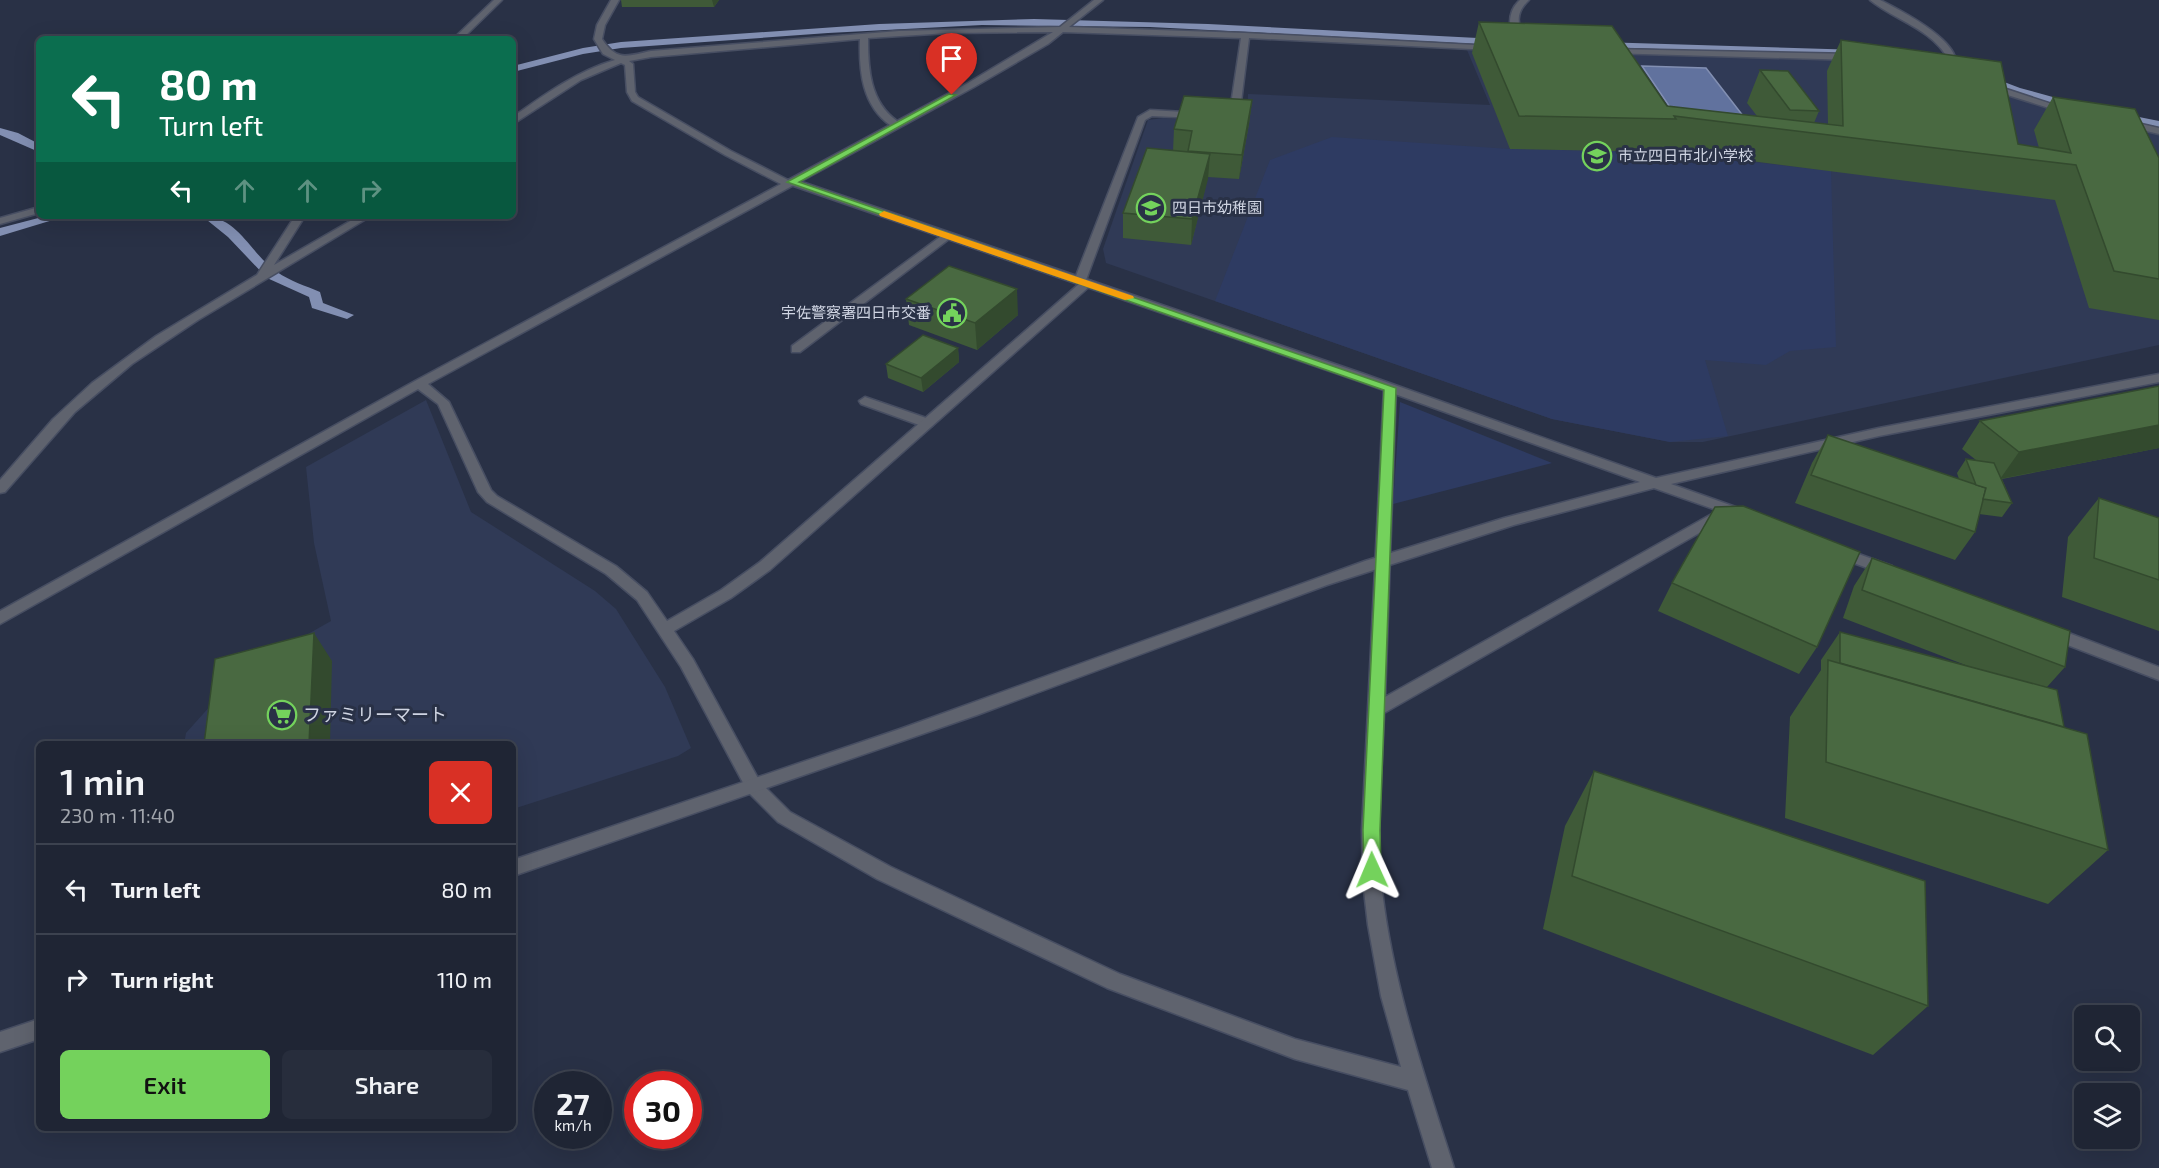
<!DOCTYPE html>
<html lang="en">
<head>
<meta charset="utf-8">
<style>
	body { margin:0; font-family:"Exo 2","Noto Sans JP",sans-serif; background:#272d3c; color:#f1f3f6; height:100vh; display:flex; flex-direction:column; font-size:22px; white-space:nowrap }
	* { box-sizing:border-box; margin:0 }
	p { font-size:20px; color:#a1a5ac }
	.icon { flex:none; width:33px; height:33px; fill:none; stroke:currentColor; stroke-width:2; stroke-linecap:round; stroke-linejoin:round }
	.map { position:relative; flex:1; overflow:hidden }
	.sheet { position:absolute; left:36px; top:741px; width:480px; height:390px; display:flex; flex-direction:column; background:#1f2534; border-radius:9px; box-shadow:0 6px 24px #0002,0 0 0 2px #3c424f }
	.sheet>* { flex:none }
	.top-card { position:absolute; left:36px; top:36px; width:480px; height:183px; border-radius:9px; box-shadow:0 6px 24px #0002,0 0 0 2px #3c424f; background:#0b6e4f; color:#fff; overflow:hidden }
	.fabs { position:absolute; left:2074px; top:1005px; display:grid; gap:12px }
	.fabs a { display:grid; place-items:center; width:66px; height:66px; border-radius:9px; background:#1f2534; box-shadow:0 6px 24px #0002,0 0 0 2px #3c424f; font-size:30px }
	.speed { position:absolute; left:534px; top:1071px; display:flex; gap:12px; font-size:30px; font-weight:700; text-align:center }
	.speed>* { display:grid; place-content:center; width:78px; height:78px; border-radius:50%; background:#1f2534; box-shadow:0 6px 24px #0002,0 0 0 2px #3c424f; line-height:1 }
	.speed small { font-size:15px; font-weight:400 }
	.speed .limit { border:9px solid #d22; background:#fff; color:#111 }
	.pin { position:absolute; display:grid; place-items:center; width:51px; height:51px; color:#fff; margin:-62px -26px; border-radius:50% 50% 50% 0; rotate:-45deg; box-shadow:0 0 6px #0007 }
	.pin .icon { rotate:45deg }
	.me { position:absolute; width:66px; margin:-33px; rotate:359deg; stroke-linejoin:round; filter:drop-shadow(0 0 4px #0008) }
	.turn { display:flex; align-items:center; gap:21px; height:126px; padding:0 24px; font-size:27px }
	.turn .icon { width:78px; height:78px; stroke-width:2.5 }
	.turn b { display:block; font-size:42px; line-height:51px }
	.lanes { display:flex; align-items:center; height:57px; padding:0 24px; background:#0003; justify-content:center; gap:30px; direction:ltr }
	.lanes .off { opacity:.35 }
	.round { display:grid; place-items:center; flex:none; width:63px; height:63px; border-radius:9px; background:#272d3c }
	.head { display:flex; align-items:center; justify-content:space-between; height:102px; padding:0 24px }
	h1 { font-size:36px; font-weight:600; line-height:45px }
	.button { display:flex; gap:12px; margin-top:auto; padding:12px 24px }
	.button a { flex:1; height:69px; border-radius:9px; background:#74d25c; color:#111; font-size:24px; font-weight:600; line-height:69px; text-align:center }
	.button a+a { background:#272d3c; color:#f1f3f6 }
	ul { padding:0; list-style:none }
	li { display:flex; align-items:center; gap:18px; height:90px; padding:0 24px; border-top:2px solid #3c424f }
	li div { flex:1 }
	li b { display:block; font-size:22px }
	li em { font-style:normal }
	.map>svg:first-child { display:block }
</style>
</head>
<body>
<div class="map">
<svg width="2159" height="1168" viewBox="0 0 2159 1168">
	<rect width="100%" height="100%" fill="#293146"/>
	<!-- built -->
	<g fill="#303a56">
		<polygon points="1467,50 1850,59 2159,133 2159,345 1703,442 1670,442 1552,419 1106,263 1103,249 1148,120 1163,118 1247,123 1248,94 1490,105"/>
		<polygon points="426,400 471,512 595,591 616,609 665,687 691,748 678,756 513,809 513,744 184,744 186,733 229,685 285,647 331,621 314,543 306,467"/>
	</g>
	<!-- green -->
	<g fill="#2e3b62">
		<polygon points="1332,137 1510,149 1664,152 1831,171 1836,347 1790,351 1766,365 1705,360 1728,436 1670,442 1552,419 1215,301 1270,160"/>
		<polygon points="1400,402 1552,463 1393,504"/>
	</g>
	<!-- water -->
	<polygon fill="#61729e" stroke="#828fb2" stroke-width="1.5" points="1642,66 1706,68 1747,121 1678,119"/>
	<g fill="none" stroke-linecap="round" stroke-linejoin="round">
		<!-- stream -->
		<g fill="#828fb2" fill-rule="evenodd">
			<polygon points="1034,19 1208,24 1497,39 1502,42 1497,45 1150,27 982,25 828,33 621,48 583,54 513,72 513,66 583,48 621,42 879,24"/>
			<polygon points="1600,42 1860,50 1865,53 1860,56 1603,47 1598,44"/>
			<polygon points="1983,74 2020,88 2078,104 2079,106 2074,109 2012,92 1979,79 1978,77"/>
			<polygon points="2119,113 2159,121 2159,127 2115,118 2115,114"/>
			<polygon points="0,128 18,133 39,144 39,152 0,135"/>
			<polygon points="46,216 66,216 0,236 0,228"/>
			<path d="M202,216C239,216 251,255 277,272C290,281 306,286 320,292L323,303L354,315L347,319L312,308L309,297L267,278L228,237Z"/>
		</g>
		<!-- service casing -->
		<g stroke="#474e62" stroke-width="3">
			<g id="service">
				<path d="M1520,0H1529C1515,13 1517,24 1525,41L1521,43C1506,34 1507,11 1520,0Z"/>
				<path d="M1870,0H1880C1900,10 1955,38 1956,62L1948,71H1942L1941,69L1949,60C1931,28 1896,21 1870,0Z"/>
				<polygon points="944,234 953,236 800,352 792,352 792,346"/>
				<polygon points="865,397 932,420 933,423 932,426 922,426 861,404 859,401"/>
			</g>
		</g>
		<!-- minor casing -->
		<g stroke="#474e62" stroke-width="3">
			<g id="minor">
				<polygon points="494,0 502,0 462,39 453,39"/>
				<path d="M611,0H619L605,25L602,39C617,62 627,56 651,51L899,31L1060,27L1094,0H1103L1069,27L1245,33L1494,46L1495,48L1491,50L1249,38L1239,118L1234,121L1229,118L1241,38L1063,32L1048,44L974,87L428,384L449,402L491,490L497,496L616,566L647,592L667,621L721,590L760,562L1079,284L1074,281L1138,117L1150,110L1201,113L1203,115L1198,118L1152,116L1145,120L1086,280L1091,281V285L770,570L731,598L674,631L693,659L760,782L790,812L891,867L1120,974L1295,1039L1401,1067L1381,996L1368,925L1363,882L1362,830L1384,388L1390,384L1396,388L1385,697L1719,510H1729L1731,513L1729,516L1384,713C1382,771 1376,832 1382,890C1393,986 1425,1077 1454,1168H1432L1408,1090L1295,1059L1107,988L877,879L778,822L748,792L681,667L637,600L606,574L487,502L478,492L438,404L418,389L0,624V611L415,381L781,184L725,155L632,101L627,92L625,65L621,63L581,80L513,124V117C544,95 577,71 615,60L603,54L594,39L597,25ZM1053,32L968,83L897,121C870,102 868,69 868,38L949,33ZM860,39C859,71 862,105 890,125L788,180L731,151L638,97L635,92L633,64L629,61L651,57Z"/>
				<polygon points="1611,49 1854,54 1858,57 1854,60 1608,53 1607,51"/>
				<polygon points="1985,84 1991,84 2073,111 2065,113 1985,88"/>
				<polygon points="2124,120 2159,128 2159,134 2121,125 2119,123"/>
				<polygon points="39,207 39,213 0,224 0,218"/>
				<polygon points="295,216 305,216 274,265 359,216 371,216 198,320 132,364 75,412 5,492 0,493 0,480 53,419 92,383 156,336 257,275"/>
			</g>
		</g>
		<!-- tertiary casing -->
		<g stroke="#474e62" stroke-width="3">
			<g id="tertiary">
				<polygon points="788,180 796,180 1364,374 1656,478 1879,428 2159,374 2159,382 1879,436 1671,484 1744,510 1746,513 1744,516 1739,518 1654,488 1514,525 1327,585 977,715 513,876 513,860 900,729 1365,561 1504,518 1640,482 1356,380 788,184"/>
				<polygon points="1839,547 1892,566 1894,570 1887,575 1834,556 1832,552 1834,548"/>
				<polygon points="2050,626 2159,667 2159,680 2044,636 2042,632 2044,628"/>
				<polygon points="39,1019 39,1039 0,1052 0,1032"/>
			</g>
		</g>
		<!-- service -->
		<use href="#service" fill="#5f636e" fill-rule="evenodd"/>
		<!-- minor -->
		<use href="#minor" fill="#5f636e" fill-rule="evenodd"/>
		<!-- tertiary -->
		<use href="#tertiary" fill="#5f636e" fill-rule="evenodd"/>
	</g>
	<!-- wall -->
	<g fill="#3f5a38">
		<polygon points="621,0 719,0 714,7 622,7"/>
		<polygon points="1479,22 1667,106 1757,116 1747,103 1760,70 1819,111 1814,123 1828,125 1827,71 1841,40 2018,144 2039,148 2034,130 2053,97 2159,158 2159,320 2089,308 2055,200 1665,150 1664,152 1510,149 1472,53"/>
		<polygon points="1252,100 1249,124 1239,179 1208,177 1191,245 1123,238 1123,213 1173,151 1174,129"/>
		<polygon points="906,299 1018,315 977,350 909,325"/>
		<polygon points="958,348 959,362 923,392 888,378 886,364"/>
		<polygon points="1980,421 2159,448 2002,479 2012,503 2002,517 1979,514 1975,532 1955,560 1795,503 1812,463 1828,435 1959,479 1957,473 1966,459 1976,460 1962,449"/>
		<polygon points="2099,498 2159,518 2159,631 2062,597 2068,537"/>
		<polygon points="1872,558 2065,667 2047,687 2064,727 2108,850 2048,904 1785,818 1790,717 1821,670 1821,660 1840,632 1968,666 1843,618 1854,586"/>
		<polygon points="1672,583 1817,647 1799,674 1658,611"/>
		<polygon points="1594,771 1928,1006 1873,1055 1543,929 1565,826"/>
	</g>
	<!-- shaded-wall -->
	<g fill="#334a2e">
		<polygon points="712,0 719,0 714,7"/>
		<polygon points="1252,100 1249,124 1239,179 1242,155"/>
		<polygon points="1210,154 1208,179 1191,245 1192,219"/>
		<polygon points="1017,289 1018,315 977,350 975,323"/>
		<polygon points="958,348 959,362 923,392 921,378"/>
		<polygon points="2159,425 2159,448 2000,479 2019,452"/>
		<polygon points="314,633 332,661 330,744 309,744"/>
	</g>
	<!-- building -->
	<g fill="#496941" stroke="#334a2e" stroke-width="1.5">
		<polygon points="1479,22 1612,26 1667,106 1843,126 1841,40 2001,62 2018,144 2071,153 2053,97 2135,109 2159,158 2159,279 2114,271 2076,165 1674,116 1676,119 1519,116"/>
		<polygon points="1760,70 1788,71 1819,111 1790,110"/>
		<polygon points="1184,96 1252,100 1242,155 1188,151 1192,131 1174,129"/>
		<polygon points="1147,148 1210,154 1192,219 1123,213"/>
		<polygon points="949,266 1017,289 975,323 906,299"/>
		<polygon points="923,335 958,348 921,378 886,364"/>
		<polygon points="2159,386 2159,425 2019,452 1980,421"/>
		<polygon points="1828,435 1986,488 1975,532 1811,475"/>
		<polygon points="1966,459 1994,463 2012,503 1983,499 1986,488 1976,485"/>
		<polygon points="2099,498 2159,518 2159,580 2094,558"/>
		<polygon points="1743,506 1860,552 1817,647 1672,583 1715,507"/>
		<polygon points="1872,558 2070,631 2065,667 1862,590"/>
		<polygon points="1840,632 2057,690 2064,727 1840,663"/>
		<polygon points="314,633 309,744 204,744 215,659"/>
		<polygon points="1828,660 2087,734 2108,850 1826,762"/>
		<polygon points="1594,771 1925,881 1928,1006 1572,876"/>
	</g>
	<!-- route -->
	<polygon fill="#74d25c" stroke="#4b883c" stroke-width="1.5" points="949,94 956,95 799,182 1396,388 1380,830 1381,870 1378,875 1372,877 1366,875 1364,870 1363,830 1384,390 787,182"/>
	<!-- slow -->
	<polygon fill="#f59e0b" points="884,211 1133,296 1134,298 1125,300 880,216 879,214"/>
	<!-- icons -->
	<defs>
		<g id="school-ring" transform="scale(1.5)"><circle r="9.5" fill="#293146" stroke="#74d25c" stroke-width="1.5"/><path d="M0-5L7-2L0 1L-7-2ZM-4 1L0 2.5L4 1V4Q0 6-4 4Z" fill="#74d25c"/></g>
		<g id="civic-ring" transform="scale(1.5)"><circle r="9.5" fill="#293146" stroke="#74d25c" stroke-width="1.5"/><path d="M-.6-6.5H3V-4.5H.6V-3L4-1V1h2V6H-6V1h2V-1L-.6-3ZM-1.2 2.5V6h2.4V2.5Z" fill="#74d25c"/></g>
		<g id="supermarket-ring" transform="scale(1.5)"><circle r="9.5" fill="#293146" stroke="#74d25c" stroke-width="1.5"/><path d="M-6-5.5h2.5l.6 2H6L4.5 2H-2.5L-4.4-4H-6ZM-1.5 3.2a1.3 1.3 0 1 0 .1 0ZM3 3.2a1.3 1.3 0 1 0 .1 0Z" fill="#74d25c"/></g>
	</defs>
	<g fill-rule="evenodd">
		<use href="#school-ring" x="1597" y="156"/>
		<use href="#school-ring" x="1151" y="208"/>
		<use href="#civic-ring" x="952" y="313"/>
		<use href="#supermarket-ring" x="282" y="715"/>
	</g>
	<g text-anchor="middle" stroke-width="6" stroke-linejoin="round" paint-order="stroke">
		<!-- far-poi labels -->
		<g font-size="15" fill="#cfd4e2" stroke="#293146" text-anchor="start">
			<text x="1618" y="161">市立四日市北小学校</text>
			<text x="1172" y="213">四日市幼稚園</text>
			<text x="931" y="318" text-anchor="end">宇佐警察署四日市交番</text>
		</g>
		<!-- poi labels -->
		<g font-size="18" fill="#cfd4e2" stroke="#293146" text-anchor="start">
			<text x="303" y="721">ファミリーマート</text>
		</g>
	</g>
</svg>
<div class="fabs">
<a><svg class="icon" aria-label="search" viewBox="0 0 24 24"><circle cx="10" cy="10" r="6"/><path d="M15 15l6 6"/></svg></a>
<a><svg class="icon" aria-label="layers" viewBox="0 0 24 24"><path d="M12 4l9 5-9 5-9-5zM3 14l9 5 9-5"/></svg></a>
</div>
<div class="speed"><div>27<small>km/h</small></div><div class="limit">30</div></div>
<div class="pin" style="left:952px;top:95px;background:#d93025"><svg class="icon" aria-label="arrive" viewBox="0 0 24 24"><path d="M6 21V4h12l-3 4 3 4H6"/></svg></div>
<svg class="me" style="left:1372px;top:870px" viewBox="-20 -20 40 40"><path d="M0-17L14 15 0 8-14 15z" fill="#74d25c" stroke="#fff" stroke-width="4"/></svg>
<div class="top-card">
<div class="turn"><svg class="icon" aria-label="left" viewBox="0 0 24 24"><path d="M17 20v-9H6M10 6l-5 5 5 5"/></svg><div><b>80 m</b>Turn left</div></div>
<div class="lanes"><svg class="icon" aria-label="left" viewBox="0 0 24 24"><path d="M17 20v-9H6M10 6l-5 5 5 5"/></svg><svg class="icon off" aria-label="ahead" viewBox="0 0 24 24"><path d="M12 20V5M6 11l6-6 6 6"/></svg><svg class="icon off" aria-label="ahead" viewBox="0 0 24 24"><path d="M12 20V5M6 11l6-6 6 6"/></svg><svg class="icon off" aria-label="right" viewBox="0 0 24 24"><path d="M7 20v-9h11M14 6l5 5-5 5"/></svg></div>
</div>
<section class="sheet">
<div class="head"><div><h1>1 min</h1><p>230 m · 11:40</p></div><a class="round" style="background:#d93025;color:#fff"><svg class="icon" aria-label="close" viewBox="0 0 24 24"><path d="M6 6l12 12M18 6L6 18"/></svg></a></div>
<ul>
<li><svg class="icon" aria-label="left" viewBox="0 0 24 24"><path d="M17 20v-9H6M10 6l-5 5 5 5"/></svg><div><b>Turn left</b></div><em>80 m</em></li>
<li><svg class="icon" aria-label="right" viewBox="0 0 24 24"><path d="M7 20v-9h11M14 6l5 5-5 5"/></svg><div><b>Turn right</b></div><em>110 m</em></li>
</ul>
<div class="button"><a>Exit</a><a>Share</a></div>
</section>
</div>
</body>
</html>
